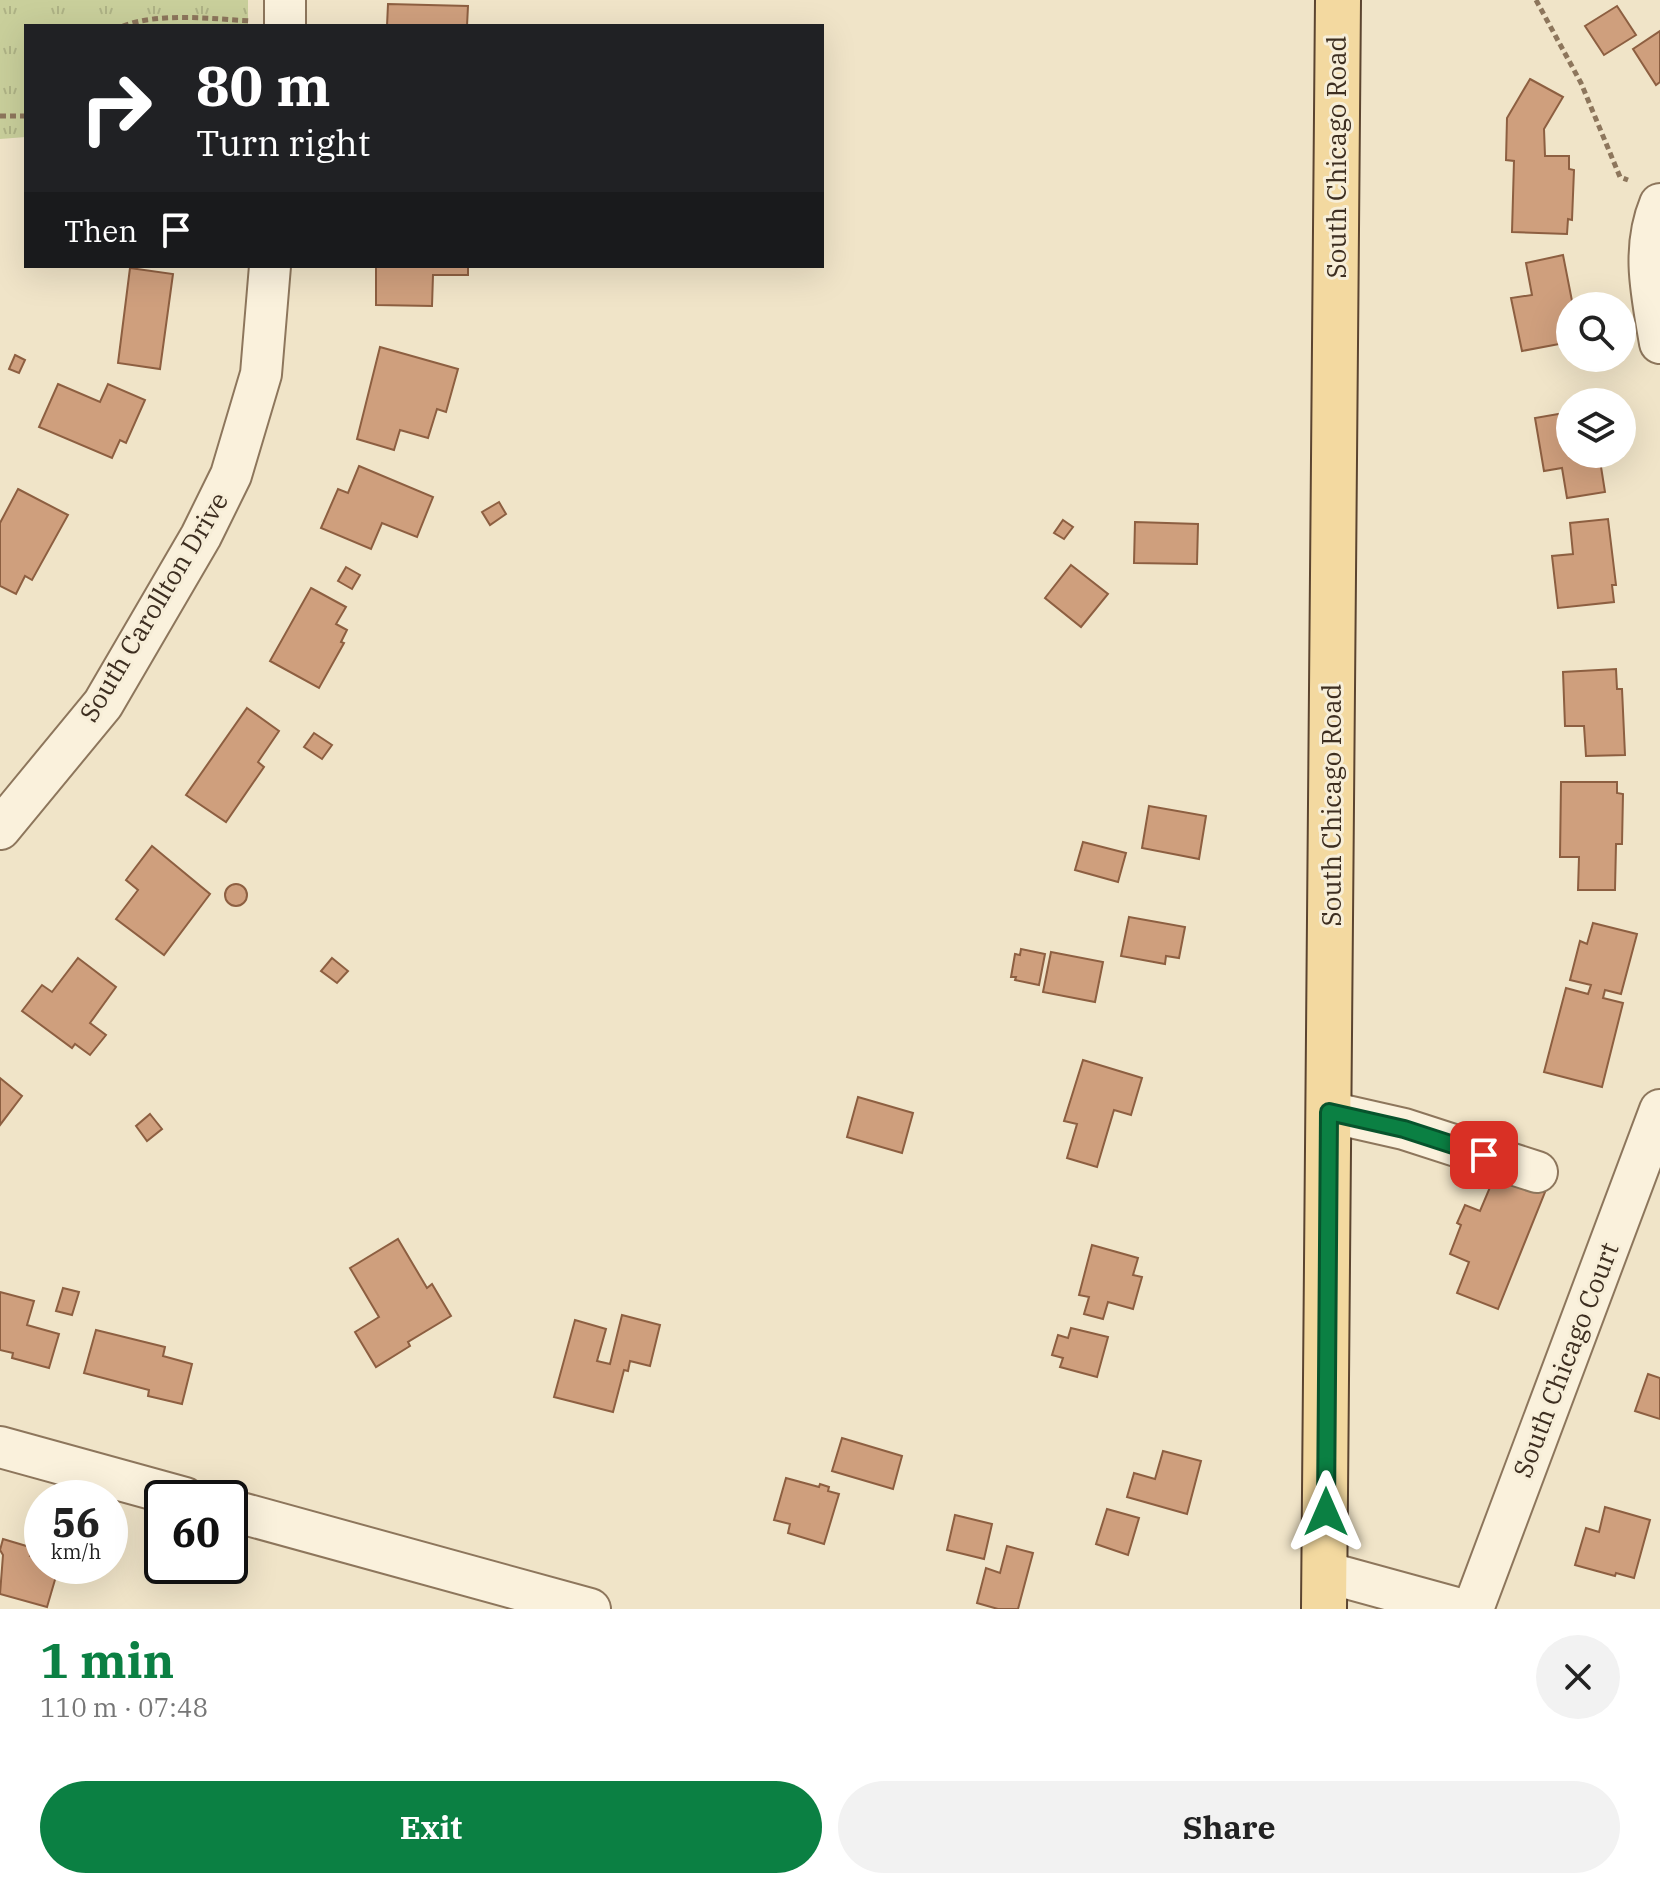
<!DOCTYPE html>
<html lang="en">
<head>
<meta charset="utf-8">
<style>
	body { margin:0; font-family:"IBM Plex Serif",serif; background:#f2f2f2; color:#222; height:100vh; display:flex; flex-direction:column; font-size:30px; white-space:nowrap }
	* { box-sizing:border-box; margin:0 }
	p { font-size:26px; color:#767676 }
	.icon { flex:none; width:44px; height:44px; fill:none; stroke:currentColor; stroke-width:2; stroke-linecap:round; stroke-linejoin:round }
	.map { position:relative; height:1609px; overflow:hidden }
	.details { display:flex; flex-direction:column; background:#fff; flex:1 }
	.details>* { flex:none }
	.top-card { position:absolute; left:24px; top:24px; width:800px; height:244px; border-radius:0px; box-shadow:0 8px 32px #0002; background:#202124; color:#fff; overflow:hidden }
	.buttons { position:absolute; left:1556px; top:292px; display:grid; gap:16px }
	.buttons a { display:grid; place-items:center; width:80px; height:80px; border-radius:50%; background:#fff; box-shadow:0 8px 32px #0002; font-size:40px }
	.speed { position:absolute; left:24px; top:1480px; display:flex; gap:16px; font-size:40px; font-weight:700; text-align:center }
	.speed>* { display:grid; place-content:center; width:104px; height:104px; border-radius:50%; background:#fff; box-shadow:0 8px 32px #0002; line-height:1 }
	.speed small { font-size:20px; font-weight:400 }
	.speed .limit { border:4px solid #111; border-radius:12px; background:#fff; color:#111 }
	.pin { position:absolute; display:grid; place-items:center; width:68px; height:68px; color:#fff; margin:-34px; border-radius:16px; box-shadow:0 4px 12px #0006 }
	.me { position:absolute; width:88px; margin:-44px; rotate:0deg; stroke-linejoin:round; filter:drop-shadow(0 0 6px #0008) }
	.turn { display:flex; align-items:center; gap:28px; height:168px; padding:0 40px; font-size:36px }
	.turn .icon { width:104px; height:104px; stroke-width:2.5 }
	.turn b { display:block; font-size:56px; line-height:68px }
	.then { display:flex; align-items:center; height:76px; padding:0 40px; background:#0003; gap:16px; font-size:30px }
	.round { display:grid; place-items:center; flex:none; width:84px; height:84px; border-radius:42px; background:#f2f2f2 }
	.head { display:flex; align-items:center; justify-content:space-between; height:136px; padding:0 40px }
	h1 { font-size:48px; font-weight:700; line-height:60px; color:#0b8043 }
	.primary-button { display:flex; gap:16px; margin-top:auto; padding:16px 40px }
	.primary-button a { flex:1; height:92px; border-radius:48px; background:#0b8043; color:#fff; font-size:32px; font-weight:700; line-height:92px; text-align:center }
	.primary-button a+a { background:#f2f2f2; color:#222 }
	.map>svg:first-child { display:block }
</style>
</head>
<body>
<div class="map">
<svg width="1660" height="1609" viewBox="0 0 1660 1609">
	<defs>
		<pattern id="park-tufts" width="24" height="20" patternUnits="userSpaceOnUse" patternTransform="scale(2)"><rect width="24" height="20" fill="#c9cf9b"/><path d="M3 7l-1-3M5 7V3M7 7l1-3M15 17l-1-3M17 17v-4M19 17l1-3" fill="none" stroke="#aeb285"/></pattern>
	</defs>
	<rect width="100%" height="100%" fill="#f0e4c8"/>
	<!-- park -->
	<polygon fill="url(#park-tufts)" points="0,0 248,0 248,26 26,26 26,137 0,139"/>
	<!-- building -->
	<g fill="#cf9f7d" stroke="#8d5f41" stroke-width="2">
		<polygon points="388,4 468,6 467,26 387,26"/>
		<polygon points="1617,6 1636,35 1604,55 1585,26"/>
		<polygon points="1660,31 1660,82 1656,85 1633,49"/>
		<polygon points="1530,79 1563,97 1544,129 1545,156 1569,156 1569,169 1574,170 1572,220 1568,219 1567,234 1512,232 1514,161 1506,160 1507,118"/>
		<polygon points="1563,255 1573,306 1570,306 1570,342 1522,351 1511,298 1532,295 1526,263"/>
		<polygon points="376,266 468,266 468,275 433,275 432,306 376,305"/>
		<polygon points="130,268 173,274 160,369 118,363"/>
		<polygon points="380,347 458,369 446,412 437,409 428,438 400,430 394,450 357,439"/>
		<polygon points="15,355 25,360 19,373 9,369"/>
		<polygon points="58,384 100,402 108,384 145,400 126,443 120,440 112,458 39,427"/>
		<polygon points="1570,412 1570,454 1599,454 1605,492 1567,498 1562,468 1544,471 1535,418"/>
		<polygon points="359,466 433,497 417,537 382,523 371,549 321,528 338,489 348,493"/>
		<polygon points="18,489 68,515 32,580 25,576 16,594 0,586 0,523"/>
		<polygon points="499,502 506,514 490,525 482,512"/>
		<polygon points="1608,519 1616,585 1612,585 1614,602 1558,608 1552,556 1573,554 1570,523"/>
		<polygon points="1063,520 1073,527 1064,539 1054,533"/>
		<polygon points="1135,522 1198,524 1197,564 1134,563"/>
		<polygon points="1071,565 1108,594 1081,627 1045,598"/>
		<polygon points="346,567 360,575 352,589 338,581"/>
		<polygon points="311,588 346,607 336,624 347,630 341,642 344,643 319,688 270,661"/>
		<polygon points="1616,669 1617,689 1622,689 1625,755 1586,756 1584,726 1565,726 1563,672"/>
		<polygon points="247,708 279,731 258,762 264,767 226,822 186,795"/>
		<polygon points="314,733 332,745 322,759 304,747"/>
		<polygon points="1561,782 1617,782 1617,793 1623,794 1622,844 1616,844 1615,890 1578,890 1579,857 1560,857"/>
		<polygon points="1149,806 1206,816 1199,859 1142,848"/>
		<polygon points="1083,842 1126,853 1118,882 1075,870"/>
		<polygon points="152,846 210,894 164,955 116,919 138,890 126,880"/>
		<circle cx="236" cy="895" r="11"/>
		<polygon points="1129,917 1185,927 1179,958 1166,956 1165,964 1121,956"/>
		<polygon points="1593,923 1637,934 1621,994 1605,990 1603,998 1623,1003 1602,1087 1544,1072 1566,988 1588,994 1591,985 1570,980 1580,941 1587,944"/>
		<polygon points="1021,949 1045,954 1039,985 1015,980 1016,977 1011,977 1015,954 1020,955"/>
		<polygon points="1051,952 1103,962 1095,1002 1043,992"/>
		<polygon points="78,958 116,987 90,1023 106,1035 90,1055 75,1044 72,1048 22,1011 42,985 52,992"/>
		<polygon points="332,958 348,971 337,983 321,971"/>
		<polygon points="1083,1060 1142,1078 1131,1115 1114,1110 1097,1167 1067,1158 1077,1124 1064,1121"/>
		<polygon points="0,1078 22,1096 0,1125"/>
		<polygon points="858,1097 913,1113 902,1153 847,1137"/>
		<polygon points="150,1114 162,1129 147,1141 136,1126"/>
		<polygon points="1496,1173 1545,1192 1498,1309 1457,1293 1469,1262 1450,1254 1461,1225 1457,1223 1465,1205 1480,1211"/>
		<polygon points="398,1239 427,1288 432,1284 451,1316 408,1342 410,1346 376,1367 355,1332 379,1317 350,1268"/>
		<polygon points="1092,1245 1138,1258 1133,1275 1142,1277 1133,1309 1108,1302 1103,1319 1084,1314 1089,1297 1079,1295"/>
		<polygon points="63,1288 79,1292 72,1315 56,1311"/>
		<polygon points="0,1292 34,1301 27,1325 59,1334 49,1368 12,1358 13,1353 0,1350"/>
		<polygon points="622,1315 660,1325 650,1366 630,1361 628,1371 624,1370 613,1412 554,1397 575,1320 606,1329 597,1361 610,1364"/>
		<polygon points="1071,1328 1108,1337 1097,1377 1060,1367 1063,1358 1052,1355 1058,1335 1068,1338"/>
		<polygon points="96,1330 165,1347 163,1356 192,1364 182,1404 148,1396 149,1390 84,1373"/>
		<polygon points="1648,1374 1660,1378 1660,1419 1635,1411"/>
		<polygon points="842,1438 902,1456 893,1489 832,1471"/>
		<polygon points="1163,1451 1201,1461 1187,1514 1127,1497 1134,1473 1155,1479"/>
		<polygon points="786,1478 819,1487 820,1484 829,1487 828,1491 839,1494 824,1544 788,1533 790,1524 774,1520"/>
		<polygon points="1605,1507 1650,1520 1634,1578 1616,1573 1615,1576 1575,1565 1586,1528 1599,1532"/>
		<polygon points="1107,1509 1139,1518 1128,1555 1096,1544"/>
		<polygon points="955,1515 992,1524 984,1559 947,1550"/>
		<polygon points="3,1539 33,1548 30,1556 42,1560 42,1566 59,1566 47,1607 0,1594 3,1555 0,1550"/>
		<polygon points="1007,1546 1033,1553 1018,1609 998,1609 977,1603 986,1568 1000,1573"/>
	</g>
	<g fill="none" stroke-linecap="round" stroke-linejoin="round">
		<!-- minor casing -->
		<g stroke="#8d765c" stroke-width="44">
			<g id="minor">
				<polyline points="285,26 285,0"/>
				<path d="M1660,204C1641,250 1652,295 1660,343"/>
				<polyline points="0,829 103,704 201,536 231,475 261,374 270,266"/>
				<polyline points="1329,1112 1404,1129 1537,1172"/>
				<polyline points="0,1447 185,1498"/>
				<polyline points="230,1510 590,1609"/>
				<polyline points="1325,1572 1460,1609"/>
				<polyline points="1473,1609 1660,1110"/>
			</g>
		</g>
		<!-- major casing -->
		<g stroke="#5b4430" stroke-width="48">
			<polyline id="major" points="1324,1609 1338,0"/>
		</g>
		<!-- path -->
		<g stroke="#8d765c" stroke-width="5" stroke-dasharray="6 4" stroke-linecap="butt">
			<polyline points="1536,0 1581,83 1620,177 1628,180"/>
			<path d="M123,26C159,12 214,19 252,21"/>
			<polyline points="0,116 26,116"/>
		</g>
		<!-- minor -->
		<use href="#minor" stroke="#faf1dc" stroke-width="40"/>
		<!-- major -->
		<use href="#major" stroke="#f3d9a0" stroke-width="44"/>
	</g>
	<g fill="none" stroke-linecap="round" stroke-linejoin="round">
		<!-- route casing -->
		<g stroke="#07532c" stroke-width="20">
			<polyline id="route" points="1326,1512 1329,1112 1404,1129 1484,1155"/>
		</g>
		<!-- route -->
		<use href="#route" stroke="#0b8043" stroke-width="14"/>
	</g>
	<g text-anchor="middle" stroke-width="6" stroke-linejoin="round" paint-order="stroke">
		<!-- street labels -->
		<g font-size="26" fill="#3d2e20" stroke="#f7eed8">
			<text transform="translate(1337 157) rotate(-90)" y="9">South Chicago Road</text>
			<text transform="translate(154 607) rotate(-59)" y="9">South Carollton Drive</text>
			<text transform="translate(1332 805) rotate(-90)" y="9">South Chicago Road</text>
			<text transform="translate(1566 1360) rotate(-69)" y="9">South Chicago Court</text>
		</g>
	</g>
</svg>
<div class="buttons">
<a><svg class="icon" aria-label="search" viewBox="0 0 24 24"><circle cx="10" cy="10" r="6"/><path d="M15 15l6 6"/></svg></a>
<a><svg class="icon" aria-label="layers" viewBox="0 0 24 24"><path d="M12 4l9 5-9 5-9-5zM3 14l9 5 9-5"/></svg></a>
</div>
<div class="speed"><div>56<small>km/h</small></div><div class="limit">60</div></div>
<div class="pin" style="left:1484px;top:1155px;background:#d93025"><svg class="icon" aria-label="arrive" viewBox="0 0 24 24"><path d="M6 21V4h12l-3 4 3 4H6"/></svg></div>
<svg class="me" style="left:1326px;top:1512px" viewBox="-20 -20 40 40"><path d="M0-17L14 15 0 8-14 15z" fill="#0b8043" stroke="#fff" stroke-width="4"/></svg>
<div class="top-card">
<div class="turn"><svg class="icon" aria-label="right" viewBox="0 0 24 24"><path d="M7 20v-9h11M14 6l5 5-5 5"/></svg><div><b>80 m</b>Turn right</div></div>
<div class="then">Then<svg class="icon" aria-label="arrive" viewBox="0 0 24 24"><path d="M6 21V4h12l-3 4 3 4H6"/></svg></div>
</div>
</div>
<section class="details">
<div class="head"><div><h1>1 min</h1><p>110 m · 07:48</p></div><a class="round"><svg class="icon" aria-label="close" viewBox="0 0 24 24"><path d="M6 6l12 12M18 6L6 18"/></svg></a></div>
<div class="primary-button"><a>Exit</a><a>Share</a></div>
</section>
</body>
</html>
